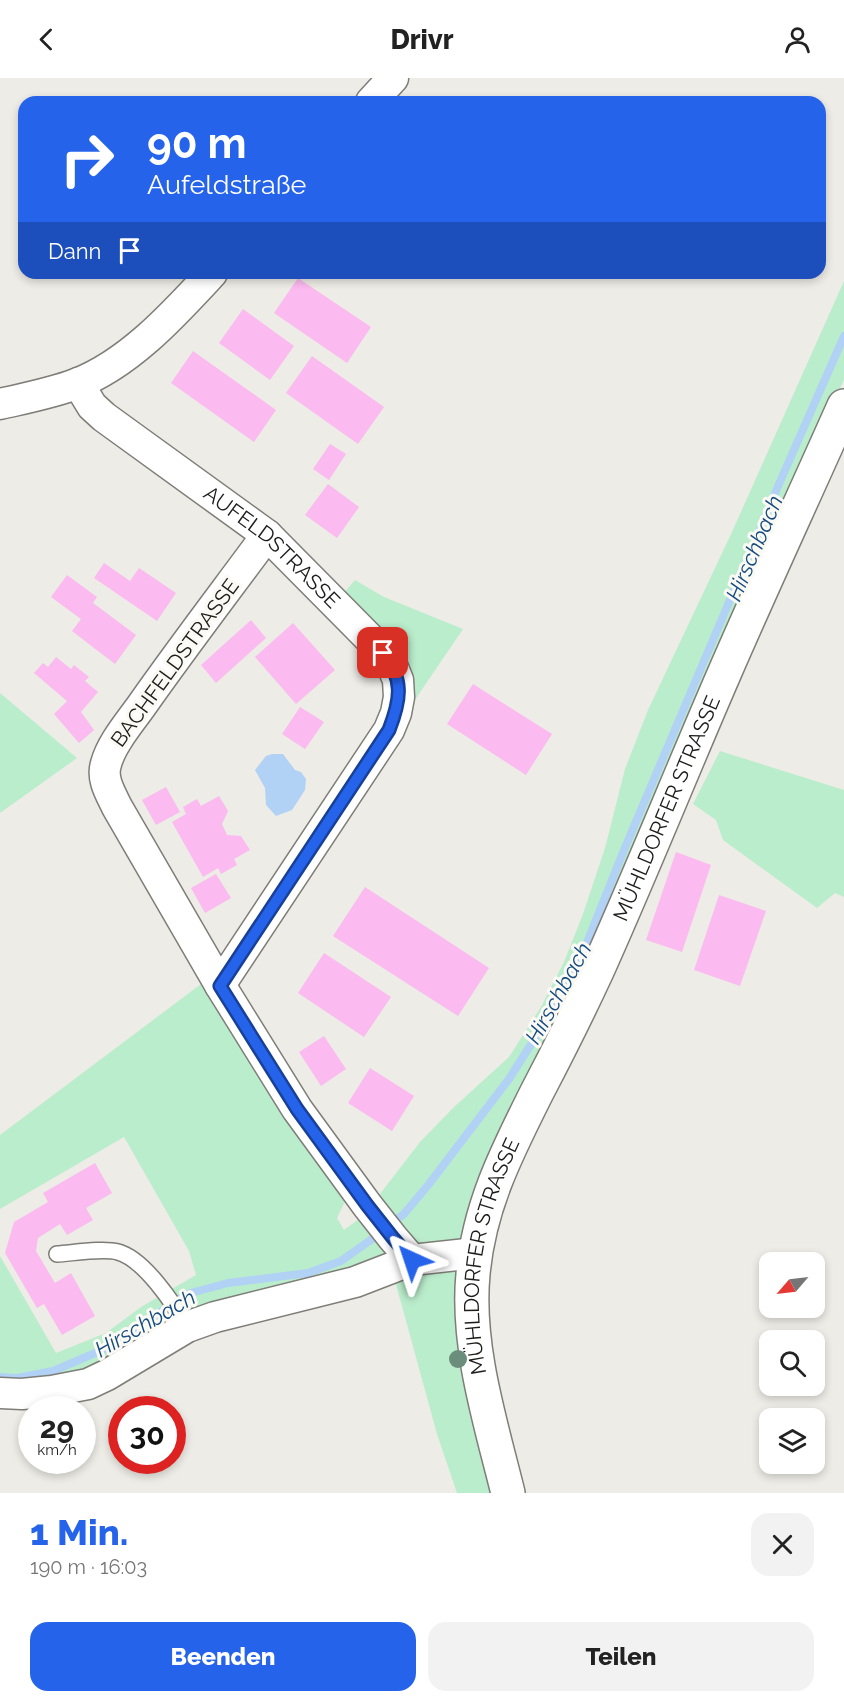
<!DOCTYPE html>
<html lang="de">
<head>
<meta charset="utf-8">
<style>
	body { margin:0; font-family:Raleway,sans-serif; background:#f2f2f2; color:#222; height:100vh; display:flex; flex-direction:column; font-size:22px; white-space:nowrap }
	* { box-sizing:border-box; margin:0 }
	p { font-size:20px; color:#767676 }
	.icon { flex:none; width:33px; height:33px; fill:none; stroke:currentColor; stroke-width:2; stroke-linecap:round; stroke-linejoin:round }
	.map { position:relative; height:1415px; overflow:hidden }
	.details { display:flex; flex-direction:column; background:#fff; flex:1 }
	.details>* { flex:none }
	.top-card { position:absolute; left:18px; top:18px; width:808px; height:183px; border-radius:18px; box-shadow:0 3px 9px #0003; background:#2563eb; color:#fff; overflow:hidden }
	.needle { width:39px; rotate:242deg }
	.buttons { position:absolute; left:759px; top:1174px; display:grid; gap:12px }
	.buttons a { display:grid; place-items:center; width:66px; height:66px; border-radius:12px; background:#fff; box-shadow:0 3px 9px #0003; font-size:30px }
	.speed { position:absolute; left:18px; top:1318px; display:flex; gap:12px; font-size:30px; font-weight:700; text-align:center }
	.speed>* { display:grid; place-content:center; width:78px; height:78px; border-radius:50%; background:#fff; box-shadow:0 3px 9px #0003; line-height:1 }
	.speed small { font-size:15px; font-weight:400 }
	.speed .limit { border:9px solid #d22; background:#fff; color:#111 }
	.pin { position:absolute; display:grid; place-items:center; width:51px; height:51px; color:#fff; margin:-26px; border-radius:12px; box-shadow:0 3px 9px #0006 }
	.me { position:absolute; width:66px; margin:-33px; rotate:318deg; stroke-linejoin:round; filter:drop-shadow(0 0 4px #0008) }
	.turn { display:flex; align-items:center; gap:21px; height:126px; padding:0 30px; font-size:27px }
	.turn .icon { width:78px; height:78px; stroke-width:2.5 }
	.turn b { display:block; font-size:42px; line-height:51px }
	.then { display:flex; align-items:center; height:57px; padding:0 30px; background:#0003; gap:12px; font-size:22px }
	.round { display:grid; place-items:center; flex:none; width:63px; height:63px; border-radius:18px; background:#f2f2f2 }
	.headline { display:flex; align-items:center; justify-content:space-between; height:102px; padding:0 30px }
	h1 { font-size:36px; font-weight:800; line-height:45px; color:#2563eb }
	.primary-button { display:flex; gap:12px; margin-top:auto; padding:12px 30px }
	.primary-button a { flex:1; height:69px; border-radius:18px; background:#2563eb; color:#fff; font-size:24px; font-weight:800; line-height:69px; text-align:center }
	.primary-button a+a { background:#f2f2f2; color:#222 }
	header { display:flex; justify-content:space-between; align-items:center; height:78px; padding:0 30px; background:#fff; font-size:27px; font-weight:800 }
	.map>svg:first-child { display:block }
</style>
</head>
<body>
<header><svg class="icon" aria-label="back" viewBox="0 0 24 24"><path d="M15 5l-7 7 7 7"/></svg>Drivr<svg class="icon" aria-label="person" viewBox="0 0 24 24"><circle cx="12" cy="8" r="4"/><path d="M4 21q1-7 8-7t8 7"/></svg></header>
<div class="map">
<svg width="844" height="1415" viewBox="0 0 844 1415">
	<rect width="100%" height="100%" fill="#eeece6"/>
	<!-- green -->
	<g fill="#baedcc">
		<polygon points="844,203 844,302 829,332 470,1143 495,1415 457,1415 437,1356 394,1199 341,1198 88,1297 0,1310 0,1178 56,1275 106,1255 141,1229 196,1197 189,1173 124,1059 0,1131 0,1057 209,900 347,1119 337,1140 344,1152 363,1138 420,1064 454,1029 509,979 541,929 564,884 583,836 605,770 625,691 648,632 732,454"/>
		<polygon points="355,502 384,519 463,551 408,632 343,516"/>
		<polygon points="0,615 77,680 0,735"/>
		<polygon points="720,673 844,712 844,819 835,815 817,830 723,762 716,742 693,726"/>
	</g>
	<!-- water -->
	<polygon fill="#b1d1f5" points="272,676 283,676 295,692 301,694 306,701 305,712 292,732 276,738 266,727 265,710 255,692 266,678"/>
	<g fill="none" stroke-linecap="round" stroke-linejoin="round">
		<!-- stream -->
		<g stroke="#b1d1f5" stroke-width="8">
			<polyline points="391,1146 404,1136 429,1106 509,1001 556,927 586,867 624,772 779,406 844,258"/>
			<polyline points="0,1299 17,1300 53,1293 107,1270 187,1216 228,1205 308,1195 341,1183 382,1154"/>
		</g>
	</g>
	<!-- building -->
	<g fill="#fbbaf0">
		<polygon points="298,200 371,249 347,285 274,235"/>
		<polygon points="243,231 294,268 270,302 219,265"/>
		<polygon points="193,273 276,332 254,364 171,305"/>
		<polygon points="312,278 384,329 358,366 286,315"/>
		<polygon points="330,366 346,376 329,402 313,391"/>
		<polygon points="328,406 359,429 337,460 305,437"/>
		<polygon points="104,485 130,503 139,490 176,515 157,543 94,500"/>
		<polygon points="67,497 97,519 93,525 136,557 115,586 72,553 81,541 51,519"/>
		<polygon points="251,542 266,560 216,605 201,587"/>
		<polygon points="293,545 335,592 296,626 255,579"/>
		<polygon points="56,579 71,591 74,587 89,599 85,603 98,614 81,634 94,652 79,665 54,636 67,623 34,595 43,585 48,589"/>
		<polygon points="473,606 552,656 526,697 447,646"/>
		<polygon points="300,629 324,644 305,671 282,656"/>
		<polygon points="166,709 180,734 156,747 142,722"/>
		<polygon points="219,718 228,733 222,746 227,757 241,758 250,772 234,781 237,787 221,796 218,790 203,799 172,744 186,736 183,729 197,721 201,728"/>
		<polygon points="676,774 711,787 682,874 646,862"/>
		<polygon points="216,796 231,820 205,835 191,810"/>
		<polygon points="365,809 489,890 458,938 333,858"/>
		<polygon points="719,817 766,833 740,908 694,892"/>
		<polygon points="324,875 391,919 364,959 298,915"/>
		<polygon points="324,958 346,991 321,1008 299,974"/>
		<polygon points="370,990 414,1018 392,1053 348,1025"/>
		<polygon points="95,1085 112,1115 86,1130 93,1142 67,1157 60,1146 38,1160 36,1173 55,1205 71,1195 95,1238 62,1257 44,1226 37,1230 5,1175 14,1144 48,1124 43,1115"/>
	</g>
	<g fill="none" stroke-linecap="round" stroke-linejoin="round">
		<!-- lane casing -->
		<g stroke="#7f7d78" stroke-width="18">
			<path id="lane" d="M57,1176C73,1175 103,1170 118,1174C144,1181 174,1226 187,1249"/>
		</g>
		<!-- street casing -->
		<g stroke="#7f7d78" stroke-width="33">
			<g id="street">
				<polyline points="371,24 393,0"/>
				<path id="s1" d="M78,305L92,328L104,339L267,457L374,565L391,585L398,602L399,619L396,635L389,652L220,907"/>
				<path d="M0,326C26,320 52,315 76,306C129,286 174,236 212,195"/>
				<path d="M267,457C225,514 182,570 142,627C130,644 111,666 106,686C101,701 111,716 117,729L220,907L297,1031L367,1127L393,1160L412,1182"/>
				<polyline points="0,1315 22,1316 52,1313 88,1306 107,1297 187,1249 215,1239 355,1204 412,1182 476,1175"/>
			</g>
		</g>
		<!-- secondary casing -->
		<g stroke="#7f7d78" stroke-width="36">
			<g id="secondary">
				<path id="s2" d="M508,1415C491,1346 466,1268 473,1196C479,1128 507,1074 537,1014C558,974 578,934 597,893C641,795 681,695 724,596C763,506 804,418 844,328"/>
			</g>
		</g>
		<!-- lane -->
		<use href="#lane" stroke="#fff" stroke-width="15"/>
		<!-- street -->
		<use href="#street" stroke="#fff" stroke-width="30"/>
		<!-- secondary -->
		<use href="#secondary" stroke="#fff" stroke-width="33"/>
	</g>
	<!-- trees -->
	<circle fill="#6b8d7b" cx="458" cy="1281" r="9"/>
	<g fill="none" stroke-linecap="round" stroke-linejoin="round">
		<!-- route casing -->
		<g stroke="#184099" stroke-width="15">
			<path id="route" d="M383,575C404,601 401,621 389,652L220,908L297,1031L367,1127L393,1160L412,1182"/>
		</g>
		<!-- route -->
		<use href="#route" stroke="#2563eb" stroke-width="10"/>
	</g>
	<g text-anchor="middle" stroke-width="6" stroke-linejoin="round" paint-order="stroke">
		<!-- street labels -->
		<g font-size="21" fill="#1d1c1a" stroke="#fbf9f3">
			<text dy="7" stroke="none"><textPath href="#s1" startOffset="256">AUFELDSTRASSE</textPath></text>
			<text transform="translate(175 585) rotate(-54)" y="7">BACHFELDSTRASSE</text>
			<text dy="7" stroke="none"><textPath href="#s2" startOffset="729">MÜHLDORFER STRASSE</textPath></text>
			<text dy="7" stroke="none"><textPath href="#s2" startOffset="243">MÜHLDORFER STRASSE</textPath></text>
		</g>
		<!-- water labels -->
		<g font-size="22" font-style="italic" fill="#144b80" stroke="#fbf9f3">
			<text transform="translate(754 470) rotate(-67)" y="8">Hirschbach</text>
			<text transform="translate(558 915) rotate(-61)" y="8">Hirschbach</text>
			<text transform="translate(145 1245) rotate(-30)" y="8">Hirschbach</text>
		</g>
	</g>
</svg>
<div class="buttons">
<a><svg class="needle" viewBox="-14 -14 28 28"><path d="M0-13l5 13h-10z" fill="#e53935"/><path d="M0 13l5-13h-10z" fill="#767676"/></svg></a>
<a><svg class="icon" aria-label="search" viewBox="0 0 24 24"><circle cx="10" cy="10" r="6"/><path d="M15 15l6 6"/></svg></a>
<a><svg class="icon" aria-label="layers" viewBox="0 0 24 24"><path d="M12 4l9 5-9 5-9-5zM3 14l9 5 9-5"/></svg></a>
</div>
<div class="speed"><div>29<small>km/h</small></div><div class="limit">30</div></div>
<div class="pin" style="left:383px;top:575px;background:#d93025"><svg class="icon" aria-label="arrive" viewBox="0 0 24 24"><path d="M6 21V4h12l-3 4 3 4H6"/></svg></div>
<svg class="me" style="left:412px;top:1182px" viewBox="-20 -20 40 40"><path d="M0-17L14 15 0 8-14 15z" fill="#2563eb" stroke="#fff" stroke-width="4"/></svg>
<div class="top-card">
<div class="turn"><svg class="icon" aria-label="right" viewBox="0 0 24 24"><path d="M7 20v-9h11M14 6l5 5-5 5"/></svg><div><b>90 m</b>Aufeldstraße</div></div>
<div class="then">Dann<svg class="icon" aria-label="arrive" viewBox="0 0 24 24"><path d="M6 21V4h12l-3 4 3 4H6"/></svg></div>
</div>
</div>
<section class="details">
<div class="headline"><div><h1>1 Min.</h1><p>190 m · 16:03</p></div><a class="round"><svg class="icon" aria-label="close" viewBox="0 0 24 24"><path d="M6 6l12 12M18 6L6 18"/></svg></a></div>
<div class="primary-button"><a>Beenden</a><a>Teilen</a></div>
</section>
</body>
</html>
